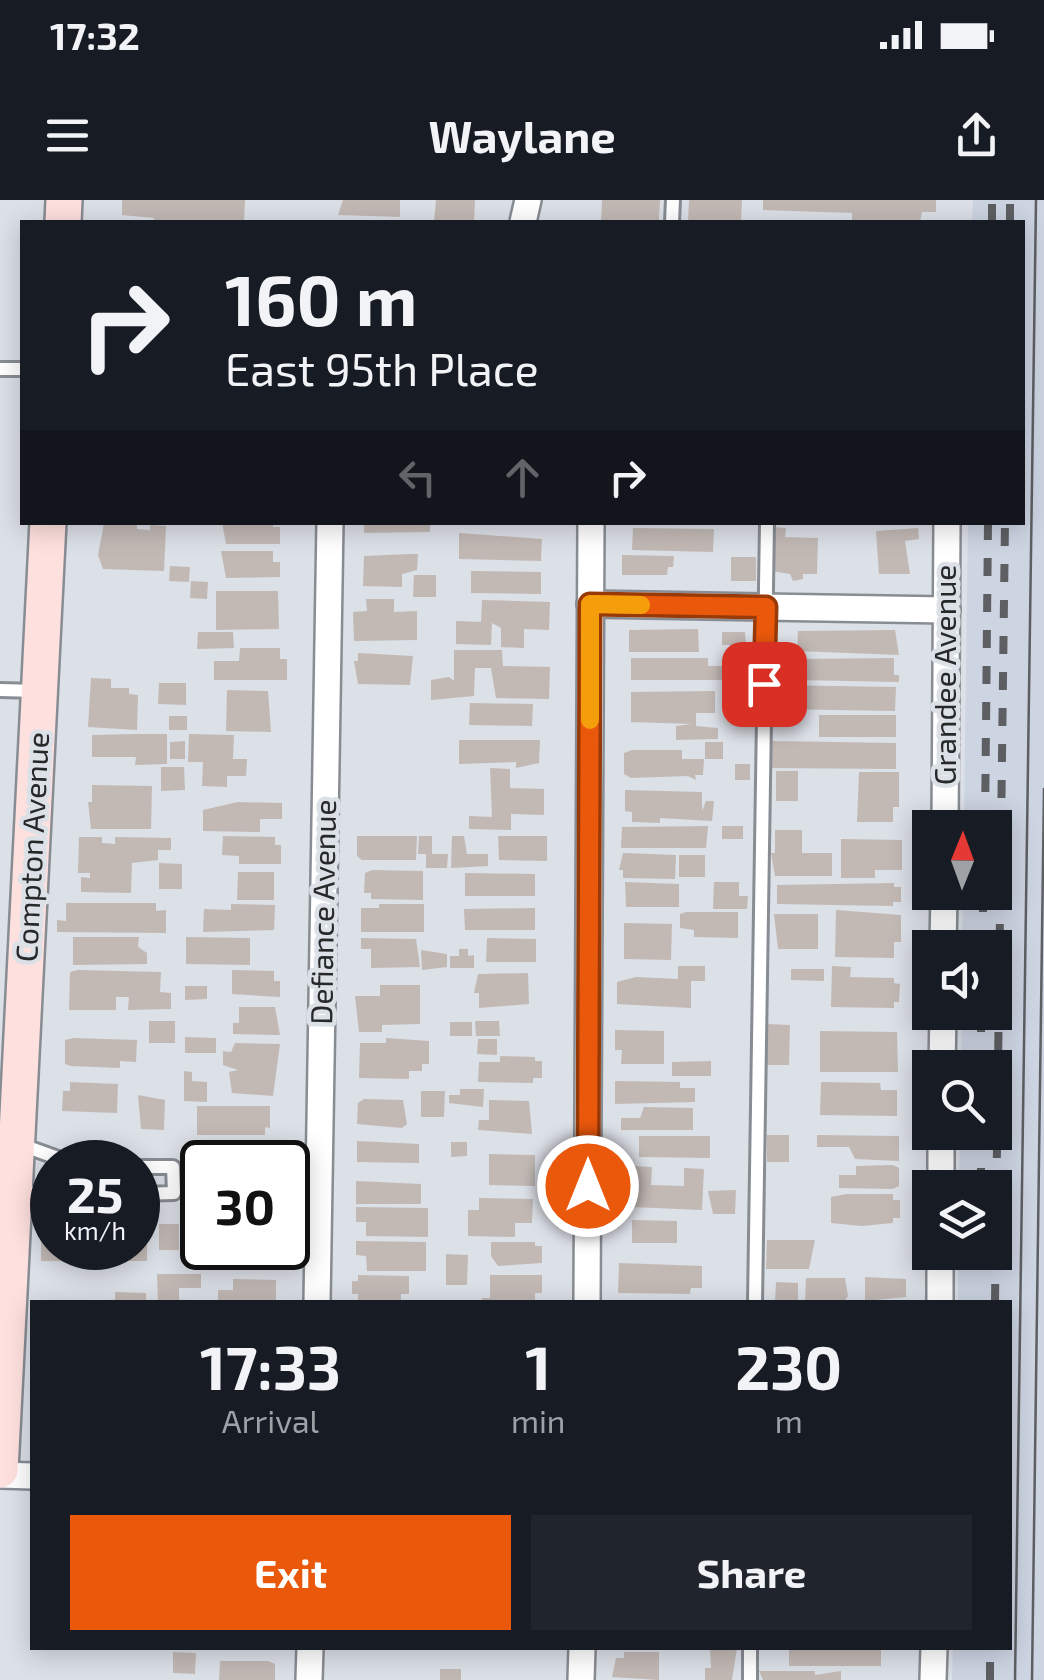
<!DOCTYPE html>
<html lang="en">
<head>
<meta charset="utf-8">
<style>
	body { margin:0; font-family:"Exo 2",sans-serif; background:#20242c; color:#f1f3f6; height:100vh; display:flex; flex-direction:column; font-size:38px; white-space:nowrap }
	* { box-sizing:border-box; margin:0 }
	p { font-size:32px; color:#9ea1a6 }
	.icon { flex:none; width:55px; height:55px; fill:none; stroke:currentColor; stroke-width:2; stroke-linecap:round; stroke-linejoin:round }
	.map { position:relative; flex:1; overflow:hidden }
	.details { position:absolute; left:30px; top:1100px; width:982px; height:350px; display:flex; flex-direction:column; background:#171b24; border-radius:0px; box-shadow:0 5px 25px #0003 }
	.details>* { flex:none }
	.top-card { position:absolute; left:20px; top:20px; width:1005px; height:305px; border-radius:0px; box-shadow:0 5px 25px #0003; background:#171b24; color:#f1f3f6; overflow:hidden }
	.needle { width:65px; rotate:1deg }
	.buttons { position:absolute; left:912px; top:610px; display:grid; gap:20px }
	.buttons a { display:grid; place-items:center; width:100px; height:100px; border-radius:0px; background:#171b24; box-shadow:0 5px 25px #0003; font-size:50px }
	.speed { position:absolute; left:30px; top:940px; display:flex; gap:20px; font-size:50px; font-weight:700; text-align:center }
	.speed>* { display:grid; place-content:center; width:130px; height:130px; border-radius:50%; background:#171b24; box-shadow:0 5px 25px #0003; line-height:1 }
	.speed small { font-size:25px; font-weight:400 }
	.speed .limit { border:5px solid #111; border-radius:15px; background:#fff; color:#111 }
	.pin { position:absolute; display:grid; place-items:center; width:85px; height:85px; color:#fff; margin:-42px; border-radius:20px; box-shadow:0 5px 15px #0006 }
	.me { position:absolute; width:110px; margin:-55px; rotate:0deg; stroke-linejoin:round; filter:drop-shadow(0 0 8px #0008) }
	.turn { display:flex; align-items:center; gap:35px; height:210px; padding:0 40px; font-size:45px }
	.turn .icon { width:130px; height:130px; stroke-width:2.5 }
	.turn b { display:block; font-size:70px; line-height:85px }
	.lanes { display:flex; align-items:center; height:95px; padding:0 40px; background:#0003; justify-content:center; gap:50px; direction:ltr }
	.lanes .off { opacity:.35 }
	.eta { display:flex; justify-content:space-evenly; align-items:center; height:170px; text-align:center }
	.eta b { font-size:60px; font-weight:700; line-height:70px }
	.action { display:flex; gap:20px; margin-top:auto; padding:20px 40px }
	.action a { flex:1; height:115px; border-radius:0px; background:#ea580c; color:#fff; font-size:40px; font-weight:700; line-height:115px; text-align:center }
	.action a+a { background:#20242c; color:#f1f3f6 }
	.status { display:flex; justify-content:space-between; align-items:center; height:70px; padding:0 50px; background:#171b24; direction:ltr }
	.status svg { height:28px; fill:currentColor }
	header { display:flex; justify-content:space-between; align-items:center; height:130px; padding:0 40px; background:#171b24; font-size:45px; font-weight:700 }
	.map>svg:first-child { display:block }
</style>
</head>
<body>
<div class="status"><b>17:32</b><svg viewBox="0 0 49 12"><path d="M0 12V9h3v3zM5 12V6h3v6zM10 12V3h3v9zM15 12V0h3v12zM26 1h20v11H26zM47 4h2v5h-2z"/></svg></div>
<header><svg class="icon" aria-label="menu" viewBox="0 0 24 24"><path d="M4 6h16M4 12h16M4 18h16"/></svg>Waylane<svg class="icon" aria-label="share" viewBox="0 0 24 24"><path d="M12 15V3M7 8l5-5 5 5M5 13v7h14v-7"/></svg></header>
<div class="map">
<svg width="1044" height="1480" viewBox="0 0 1044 1480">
	<rect width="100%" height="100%" fill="#dce0e7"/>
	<!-- built -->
	<polygon fill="#cdd4e2" points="973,0 1044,0 1044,1480 952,1480 953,1448 1010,1448 1010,1102 958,1102 958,1053 995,1052 995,988 959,987 960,933 995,932 995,868 961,867 962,813 995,812 995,748 962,747 963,693 995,692 995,628 964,627 968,323 1022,322 1022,22 972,22"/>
	<!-- building -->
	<g fill="#c2b9b5">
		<polygon points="122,0 245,0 244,22 154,22 154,18 122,15"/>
		<polygon points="343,0 400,0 400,17 338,15"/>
		<polygon points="436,0 475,0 474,22 434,22"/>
		<polygon points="602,0 660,0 659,20 601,22"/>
		<polygon points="689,0 742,0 741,22 688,22"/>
		<polygon points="763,0 936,0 936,12 922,12 920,22 852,20 852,13 763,10"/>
		<polygon points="222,322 273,322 273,327 280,327 280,344 226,344"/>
		<polygon points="364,322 430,322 430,332 364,333"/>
		<polygon points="104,323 137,324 137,329 150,330 150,325 166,326 164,371 103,369 98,355"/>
		<polygon points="772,327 786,328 785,337 818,338 817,374 803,374 803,379 793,381 790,374 771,371"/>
		<polygon points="633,328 714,329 713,352 632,350"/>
		<polygon points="918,328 919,339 905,341 910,374 879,374 876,331"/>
		<polygon points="459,333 542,339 541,361 459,359"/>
		<polygon points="221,351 273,351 273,362 280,362 280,377 226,378"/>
		<polygon points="409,354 418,354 417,370 402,374 402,387 363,386 364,356"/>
		<polygon points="622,355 674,356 673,367 668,367 667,375 622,375"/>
		<rect x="731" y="357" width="25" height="24"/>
		<polygon points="170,366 190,367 189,382 169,381"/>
		<polygon points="471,371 541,372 541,394 471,393"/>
		<polygon points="414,375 436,375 436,397 413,397"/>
		<polygon points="191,381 208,382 207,399 190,398"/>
		<polygon points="216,391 278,391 279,429 216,430"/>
		<polygon points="366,399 394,399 394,412 417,411 417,440 354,441 353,412 367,411"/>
		<polygon points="482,400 550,402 549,430 524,429 524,448 501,447 501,428 492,423 491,445 456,444 456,421 481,422"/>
		<polygon points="698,429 699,452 629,452 629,430"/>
		<polygon points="895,430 899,455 797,451 798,431"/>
		<polygon points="198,432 233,432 234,448 197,449"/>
		<polygon points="722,432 745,432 746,445 722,445"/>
		<polygon points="240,448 280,448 280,459 287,459 287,480 214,480 214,461 239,461"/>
		<polygon points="454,450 502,450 503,466 550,467 549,499 496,498 491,468 475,468 474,496 431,500 431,480 449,477 454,481"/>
		<polygon points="358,453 413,456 410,485 358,484 354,461 358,461"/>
		<polygon points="631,458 708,458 708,466 727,466 727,480 631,480"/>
		<polygon points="894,458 894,475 899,475 899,482 797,480 797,459"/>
		<polygon points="91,478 111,479 111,488 129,488 129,494 138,495 137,530 88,527"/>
		<polygon points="159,483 186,483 186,505 158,504"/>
		<polygon points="773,485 896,487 895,511 773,509"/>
		<polygon points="227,490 268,491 271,532 226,531"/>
		<polygon points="715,491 715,513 696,513 696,526 718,528 718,539 676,540 676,526 692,524 631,522 631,492"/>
		<polygon points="470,503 533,504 532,526 469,525"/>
		<rect x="819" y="515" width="77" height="22"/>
		<rect x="169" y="516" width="18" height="14"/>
		<polygon points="137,534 167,534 167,564 135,565 136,557 92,557 92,535"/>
		<polygon points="189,534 234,535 233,559 247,559 246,576 227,576 227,587 202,586 203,562 188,562"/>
		<polygon points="459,540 540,540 539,563 516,568 516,562 459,564"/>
		<polygon points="185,541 185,559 170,559 170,542"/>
		<polygon points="771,541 896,543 896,569 771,568"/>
		<rect x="705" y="542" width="18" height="17"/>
		<polygon points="632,550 682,550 682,559 704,559 703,575 695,575 696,580 688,576 631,578 624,574 624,553"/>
		<rect x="735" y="564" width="15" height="16"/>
		<polygon points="161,567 184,567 185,590 161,591"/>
		<polygon points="490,568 510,569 510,588 544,589 544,615 511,614 511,630 469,629 469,616 492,617"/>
		<rect x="776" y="571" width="22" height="30"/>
		<polygon points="859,572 899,572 899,607 893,607 893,622 857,622"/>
		<polygon points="92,585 152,586 151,629 91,629 88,602 92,602"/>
		<polygon points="625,590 702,592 702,611 706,601 714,601 712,621 660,618 660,623 632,622 632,612 625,611"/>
		<polygon points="238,602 282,603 282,619 260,619 260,632 203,631 203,610"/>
		<polygon points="708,626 706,648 621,648 622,627"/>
		<rect x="722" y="626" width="21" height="13"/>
		<polygon points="775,630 802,630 802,653 832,653 832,676 775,676 771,653 775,653"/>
		<polygon points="223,636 275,637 275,645 281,645 281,664 239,664 239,656 222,655"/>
		<polygon points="357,636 417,636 416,660 362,660 357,656"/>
		<polygon points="419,636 432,636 432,654 448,654 447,668 426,668 426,654 418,654"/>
		<polygon points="452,636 464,636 467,654 488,654 488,666 451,668"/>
		<polygon points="498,636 547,636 547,661 499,660"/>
		<polygon points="79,637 102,637 102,643 115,644 115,637 171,638 171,650 158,650 158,660 132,663 131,693 81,692 81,677 90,678 90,673 78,673"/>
		<polygon points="841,639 902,640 902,670 875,670 875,678 841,678"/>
		<polygon points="623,653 676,655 675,679 623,678 623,670 619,670"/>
		<rect x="679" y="655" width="26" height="22"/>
		<polygon points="159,663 182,664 182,689 159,689"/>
		<polygon points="372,670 423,671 423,700 371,699 371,693 364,693 365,673"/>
		<polygon points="238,672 274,672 274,700 237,700"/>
		<polygon points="465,673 535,674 535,696 465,696"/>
		<polygon points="625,682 679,684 679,707 626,707"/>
		<polygon points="714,682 739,682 739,696 748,696 747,709 713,709"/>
		<polygon points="894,683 894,687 901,687 901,702 893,702 893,706 777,704 777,685"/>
		<polygon points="66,703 156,703 156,711 166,710 166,733 57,732 57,720 66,721"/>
		<polygon points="231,704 275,705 274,730 203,732 204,709 231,710"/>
		<polygon points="379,704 424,704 424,732 361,732 361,708 379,708"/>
		<polygon points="535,708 535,730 465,730 464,709"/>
		<polygon points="836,710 901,715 901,742 894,742 894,758 835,757"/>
		<polygon points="686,712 738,712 738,738 694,737 694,730 680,728 680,714"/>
		<polygon points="774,714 818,714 818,749 778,749"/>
		<polygon points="624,723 672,724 671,760 624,759"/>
		<polygon points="73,737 139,737 138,747 147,753 147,764 73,765"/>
		<polygon points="186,737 250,738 250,765 186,764"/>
		<polygon points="361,738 416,739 420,767 371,768 371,749 361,749"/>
		<polygon points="487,738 536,739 536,762 486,762"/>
		<polygon points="459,749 468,749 468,756 474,755 474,768 450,768 450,756 459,756"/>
		<polygon points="421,750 447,754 447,767 422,770"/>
		<polygon points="678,766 705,766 705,781 691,781 691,808 617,804 617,782 636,777 678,779"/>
		<polygon points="832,766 851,767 850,777 894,778 894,783 900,784 899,802 894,802 894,808 831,807"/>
		<polygon points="791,769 824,769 824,781 791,780"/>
		<polygon points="78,770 161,772 160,792 171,793 171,809 128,810 129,797 116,797 116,810 69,810 70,772"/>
		<polygon points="232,770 274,771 274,781 280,781 280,797 232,794"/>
		<polygon points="528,773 529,804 479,808 479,793 474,793 478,774"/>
		<polygon points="380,785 420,785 420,824 382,825 382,832 359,832 355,796 380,796"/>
		<polygon points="185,786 207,786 207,799 185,800"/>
		<polygon points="239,807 275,807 280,835 233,834 233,823 239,823"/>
		<rect x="149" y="821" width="26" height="22"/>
		<polygon points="475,821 499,821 500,836 476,836"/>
		<rect x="450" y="822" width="22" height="14"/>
		<polygon points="768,824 790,825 789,865 767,865"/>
		<polygon points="615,830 664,831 664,864 621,864 622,850 615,850"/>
		<polygon points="820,831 897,832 898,872 820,872"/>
		<polygon points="185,837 216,838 216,853 185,853"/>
		<polygon points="74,838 137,840 136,862 120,861 120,868 71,866 65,864 65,840"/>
		<polygon points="386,838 429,841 429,864 422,864 422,871 409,871 409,879 359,878 360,843 386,843"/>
		<polygon points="478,839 497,839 497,855 477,854"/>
		<polygon points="280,844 273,896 232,893 229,872 238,870 223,865 223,851 231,852 235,843"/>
		<polygon points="500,856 535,857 535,861 542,861 542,878 533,878 533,883 478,882 479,862 500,862"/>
		<polygon points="711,861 711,876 672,876 672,862"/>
		<polygon points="184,871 192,872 192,881 207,882 207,902 184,901"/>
		<polygon points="615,881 680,882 680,888 695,888 695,902 615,904"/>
		<polygon points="70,882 118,884 117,913 62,911 63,891 70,891"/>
		<polygon points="821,882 880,883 881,890 897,890 897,916 820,915"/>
		<polygon points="460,889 484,889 483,907 449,903 449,895 460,895"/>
		<polygon points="421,891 445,891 444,917 421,917"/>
		<polygon points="138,895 165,900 164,930 141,929"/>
		<polygon points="364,899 403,900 407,924 402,928 357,924 358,903"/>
		<polygon points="489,900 529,901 532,934 478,930 479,920 489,920"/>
		<polygon points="197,906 270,906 270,928 265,927 265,935 197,935"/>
		<polygon points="644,907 693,908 693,930 621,930 621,918 640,918"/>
		<rect x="767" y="935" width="22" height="27"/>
		<polygon points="817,935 899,936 899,961 855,959 849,947 817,947"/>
		<polygon points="639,936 710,936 710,958 639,957"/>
		<polygon points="357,941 419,944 419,963 357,962"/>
		<polygon points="451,942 467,942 467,956 451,957"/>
		<polygon points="196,943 274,943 274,962 202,962 202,969 196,968"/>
		<polygon points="489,954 535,955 535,986 489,985"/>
		<polygon points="893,965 899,968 899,986 893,989 839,988 839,975 856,975 856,966"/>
		<polygon points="633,966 652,967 651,985 684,986 684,968 704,969 702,1010 632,1007 632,1000 627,1000"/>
		<polygon points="356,981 421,984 421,1004 356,1004"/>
		<polygon points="736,990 735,1014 713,1014 708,991"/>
		<polygon points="847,994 893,994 893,1000 900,1000 900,1018 893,1018 893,1023 862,1026 831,1023 831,997"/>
		<polygon points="479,998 533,999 532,1023 515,1023 515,1037 468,1036 468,1010 479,1010"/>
		<polygon points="356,1007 428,1008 428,1037 366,1036 366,1022 356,1022"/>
		<polygon points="41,1008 52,1008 52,1048 109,1048 109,1062 41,1061"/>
		<polygon points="138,1010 147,1010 147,1061 121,1061 121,1048 138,1048"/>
		<polygon points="632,1020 677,1021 677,1043 632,1043"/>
		<rect x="159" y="1024" width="20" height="26"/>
		<polygon points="767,1040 815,1040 809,1069 766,1069"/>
		<polygon points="356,1041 426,1042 426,1071 367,1071 366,1056 356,1055"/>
		<polygon points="491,1042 535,1042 535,1046 542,1046 542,1063 498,1066 491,1056"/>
		<polygon points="202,1048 276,1049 276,1070 202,1069"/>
		<polygon points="446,1054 468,1055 467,1085 446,1085"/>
		<polygon points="619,1063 702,1066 702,1088 691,1088 690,1094 618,1093"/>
		<polygon points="157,1074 201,1074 201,1088 179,1088 179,1102 158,1102"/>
		<polygon points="358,1075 409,1076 409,1094 401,1094 401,1100 358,1100 358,1094 352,1094 352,1081 358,1081"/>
		<polygon points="490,1075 542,1075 542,1093 535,1093 535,1102 482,1102 482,1098 490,1098"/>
		<polygon points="865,1077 906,1079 906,1097 865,1101"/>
		<polygon points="806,1078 845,1078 848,1096 844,1102 805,1102"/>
		<polygon points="233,1079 276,1080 276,1102 218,1102 218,1090 233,1090"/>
		<polygon points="776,1082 798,1083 798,1102 775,1102"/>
		<polygon points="115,1092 146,1093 146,1102 115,1102"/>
		<polygon points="710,1448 737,1448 732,1480 705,1480 705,1468 711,1468"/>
		<rect x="789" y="1448" width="92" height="18"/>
		<polygon points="173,1452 196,1453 195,1474 173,1473"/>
		<polygon points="624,1452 659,1452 659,1480 612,1477 616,1458 624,1458"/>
		<polygon points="220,1461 268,1461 275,1464 275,1480 219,1480"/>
		<rect x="440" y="1469" width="21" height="11"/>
		<polygon points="759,1471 815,1471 815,1475 841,1471 841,1480 763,1480"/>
	</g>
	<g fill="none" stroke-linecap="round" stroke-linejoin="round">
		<!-- lane casing -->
		<g stroke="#888c93" stroke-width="18">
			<g id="lane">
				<polyline points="672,22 673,0"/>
				<polyline points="0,169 22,169"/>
				<polyline points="0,490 37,491"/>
				<polyline points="19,944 69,962"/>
				<polyline points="138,967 173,967 174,993 138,994"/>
				<polyline points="17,992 52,993"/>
				<polyline points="755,1102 767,322"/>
				<polyline points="750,1480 750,1448"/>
			</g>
		</g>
		<!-- street casing -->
		<g stroke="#888c93" stroke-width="30">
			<g id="street">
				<polyline points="523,22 528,0"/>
				<polyline points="590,404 947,410"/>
				<polyline points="945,628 947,322"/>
				<polyline points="943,748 944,692"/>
				<polyline points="942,868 943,812"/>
				<polyline points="941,988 941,932"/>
				<polyline points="317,1102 330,322"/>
				<polyline points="587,1102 591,322"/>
				<polyline points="940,1102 940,1052"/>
				<polyline points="0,1275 32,1276"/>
				<polyline points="309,1480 310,1448"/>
				<polyline points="581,1480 582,1448"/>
				<polyline points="933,1480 934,1448"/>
			</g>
		</g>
		<!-- secondary casing -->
		<g stroke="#888c93" stroke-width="40">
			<g id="secondary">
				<polyline points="63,22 64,0"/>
				<polyline points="0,1270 48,322"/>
			</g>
		</g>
		<!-- lane -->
		<use href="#lane" stroke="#fff" stroke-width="12"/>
		<!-- street -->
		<use href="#street" stroke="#fff" stroke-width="25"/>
		<!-- secondary -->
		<use href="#secondary" stroke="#fee1df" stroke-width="35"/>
		<!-- tram -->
		<g stroke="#5d5f63" stroke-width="2.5">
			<polyline points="1015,1480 1036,0"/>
			<polyline points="1032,1480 1044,589"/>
		</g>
		<!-- rail -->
		<g stroke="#5d5f63" stroke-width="8" stroke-dasharray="18 18" stroke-linecap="butt">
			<polyline points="992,22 992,0"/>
			<polyline points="1010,22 1010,0"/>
			<polyline points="985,628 988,322"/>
			<polyline points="983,748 983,692"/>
			<polyline points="981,868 981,812"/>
			<polyline points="981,932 981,988"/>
			<polyline points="995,1102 1005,322"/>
			<polyline points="990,1480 990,1448"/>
		</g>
	</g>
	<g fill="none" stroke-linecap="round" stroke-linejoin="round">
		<!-- route casing -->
		<g stroke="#983908" stroke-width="25">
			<polyline id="route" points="588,986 590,404 766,407 764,484"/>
		</g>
		<!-- route -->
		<use href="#route" stroke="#ea580c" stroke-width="18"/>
		<!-- slow -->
		<polyline stroke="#f59e0b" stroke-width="18" points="590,520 590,404 641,405"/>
	</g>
	<g text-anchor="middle" stroke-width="9" stroke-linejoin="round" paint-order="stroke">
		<!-- street labels -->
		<g font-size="30" fill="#26282a" stroke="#dce0e7">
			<text transform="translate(946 475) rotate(-90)" y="10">Grandee Avenue</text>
			<text transform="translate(33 647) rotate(-87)" y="10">Compton Avenue</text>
			<text transform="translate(324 712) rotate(-89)" y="10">Defiance Avenue</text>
		</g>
	</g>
</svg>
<div class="buttons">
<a><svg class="needle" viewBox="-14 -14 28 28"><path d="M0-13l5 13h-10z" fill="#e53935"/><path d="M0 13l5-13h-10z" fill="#9ea1a6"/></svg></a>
<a><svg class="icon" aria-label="sound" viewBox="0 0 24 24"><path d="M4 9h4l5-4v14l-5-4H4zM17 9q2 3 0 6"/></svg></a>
<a><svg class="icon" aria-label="search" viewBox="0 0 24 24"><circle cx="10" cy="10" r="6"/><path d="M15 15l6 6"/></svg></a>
<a><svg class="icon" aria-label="layers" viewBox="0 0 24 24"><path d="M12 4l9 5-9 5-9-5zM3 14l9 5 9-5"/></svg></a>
</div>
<div class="speed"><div>25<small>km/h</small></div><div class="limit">30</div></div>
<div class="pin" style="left:764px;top:484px;background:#d93025"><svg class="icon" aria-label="arrive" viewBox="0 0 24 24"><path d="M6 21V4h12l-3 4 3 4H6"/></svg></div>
<svg class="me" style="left:588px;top:986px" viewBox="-20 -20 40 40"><circle r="17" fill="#ea580c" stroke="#fff" stroke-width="3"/><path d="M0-11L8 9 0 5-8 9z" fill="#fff"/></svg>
<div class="top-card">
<div class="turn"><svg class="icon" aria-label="right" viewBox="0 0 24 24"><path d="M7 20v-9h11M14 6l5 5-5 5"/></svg><div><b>160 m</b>East 95th Place</div></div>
<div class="lanes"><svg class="icon off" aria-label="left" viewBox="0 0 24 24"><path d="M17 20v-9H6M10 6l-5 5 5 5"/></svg><svg class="icon off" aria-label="ahead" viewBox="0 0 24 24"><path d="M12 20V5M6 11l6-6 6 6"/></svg><svg class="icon" aria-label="right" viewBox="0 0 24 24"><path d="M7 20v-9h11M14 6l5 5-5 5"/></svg></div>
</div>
<section class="details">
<div class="eta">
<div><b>17:33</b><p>Arrival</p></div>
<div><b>1</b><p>min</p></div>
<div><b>230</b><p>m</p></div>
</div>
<div class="action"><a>Exit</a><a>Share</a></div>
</section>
</div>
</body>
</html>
